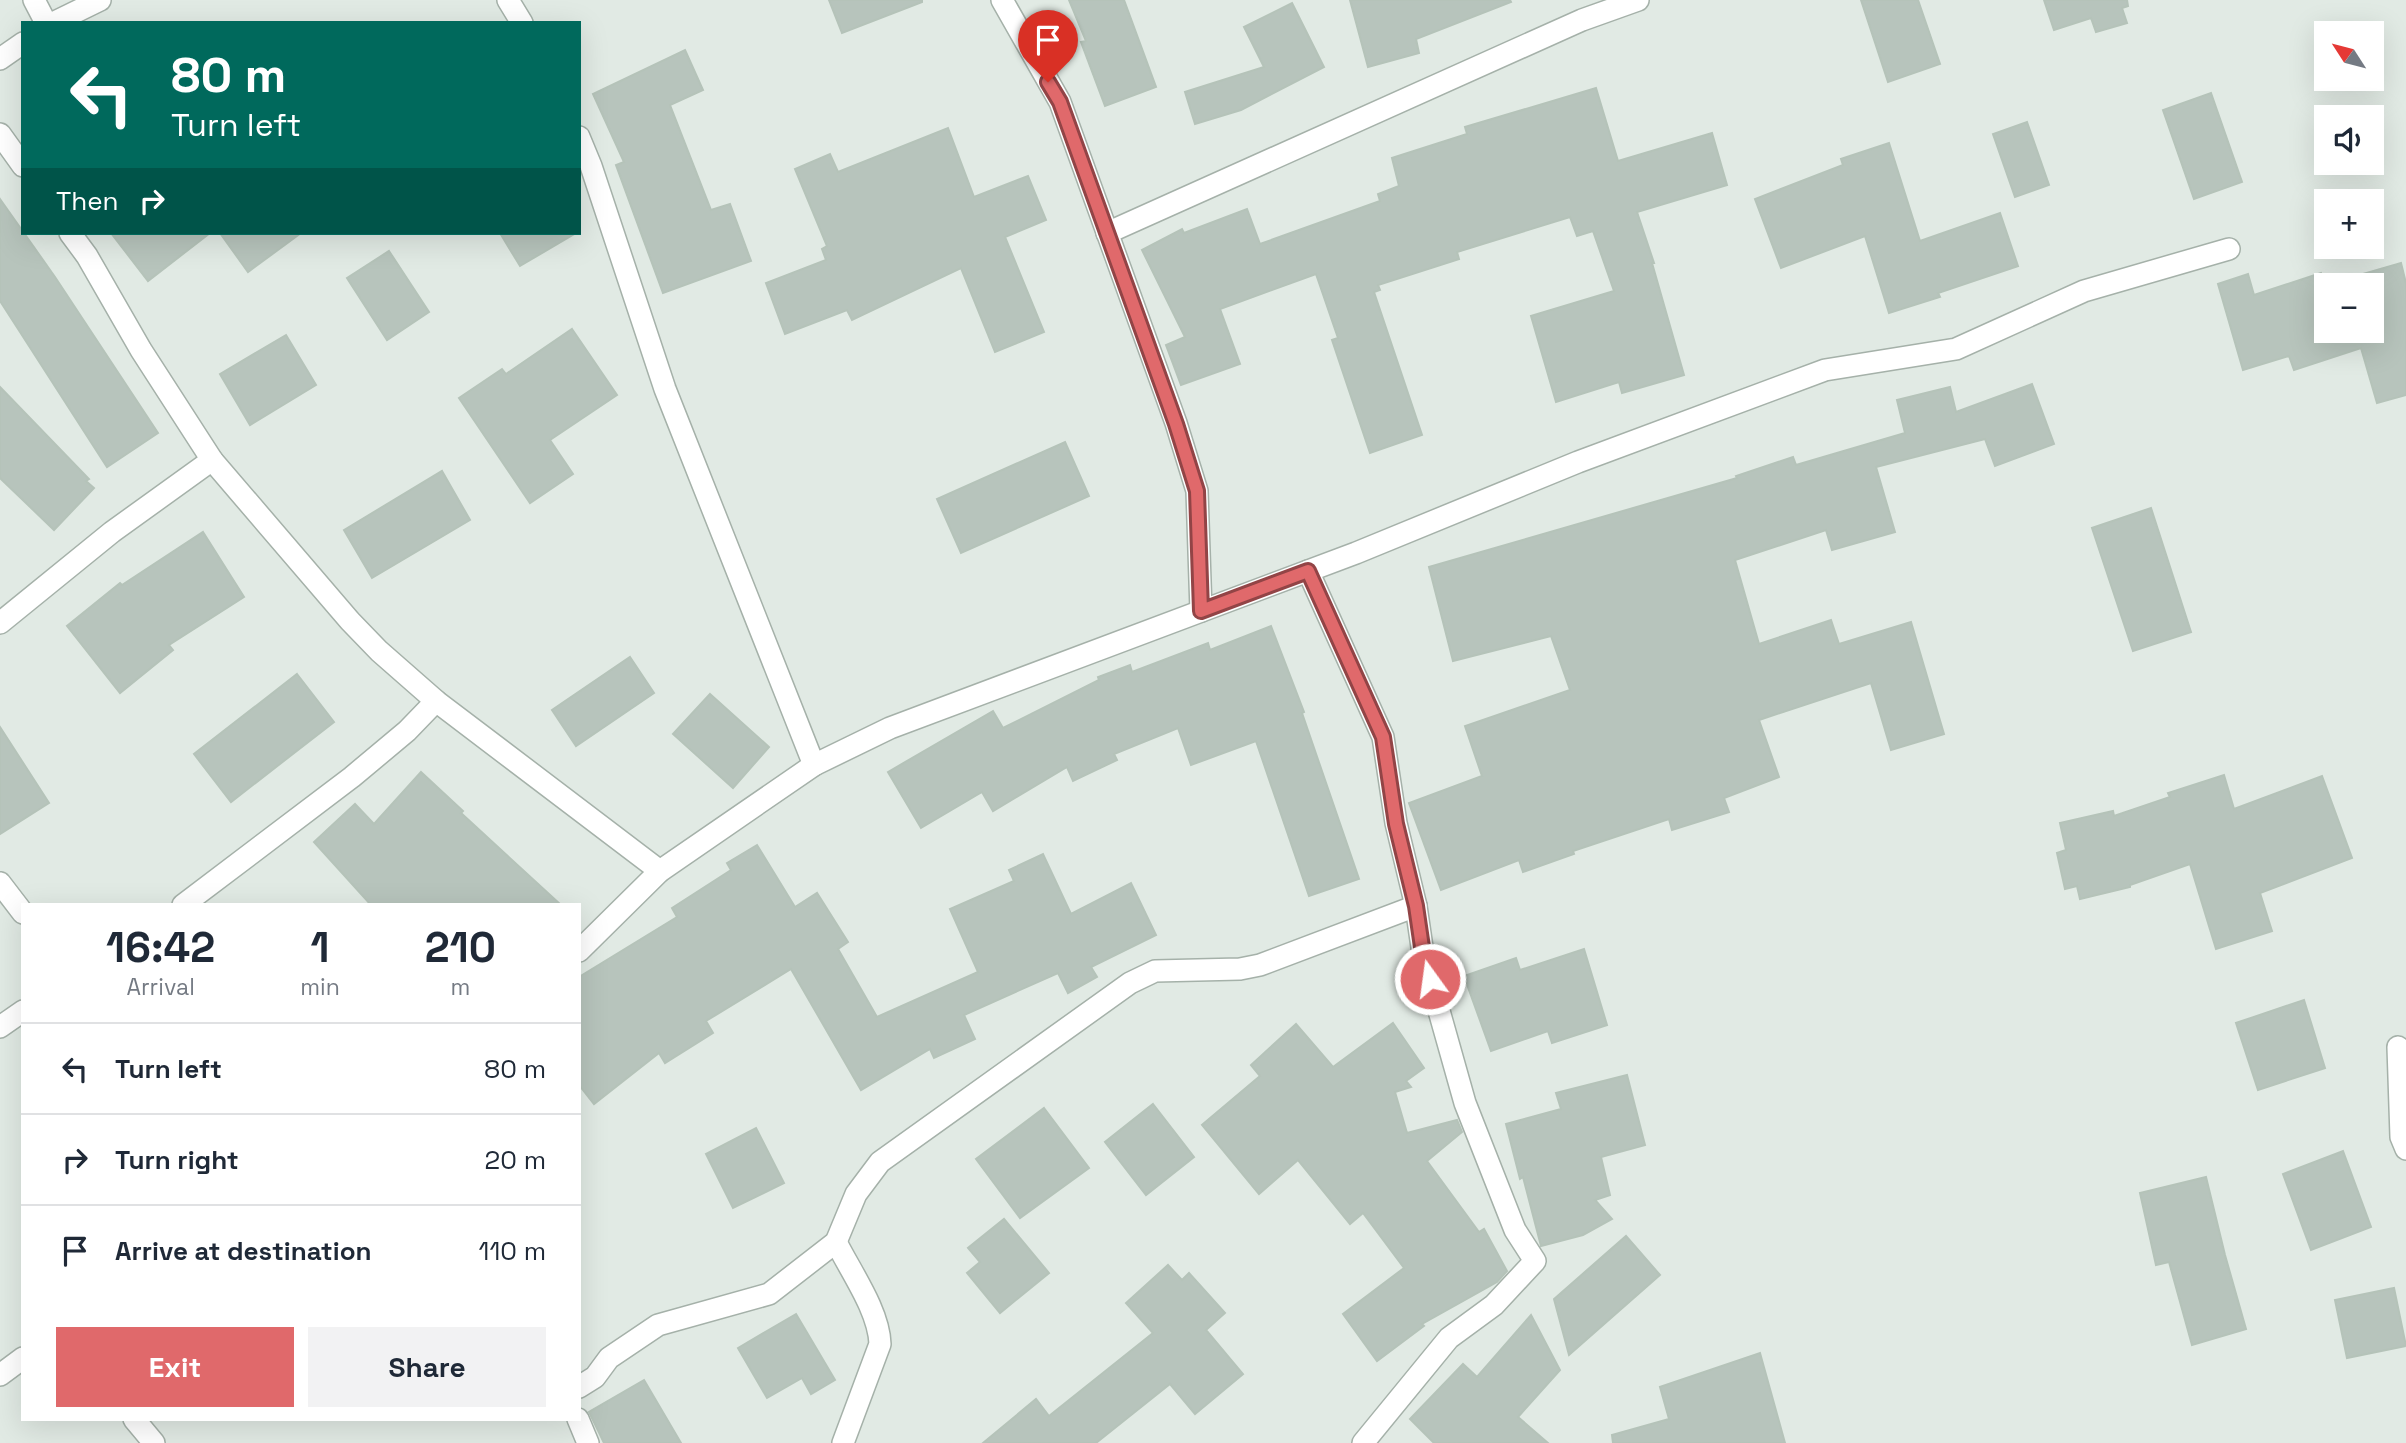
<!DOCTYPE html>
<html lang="en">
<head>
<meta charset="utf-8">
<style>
	body { margin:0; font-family:"Space Grotesk",sans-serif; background:#f2f2f3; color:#1f2937; height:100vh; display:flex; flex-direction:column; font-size:26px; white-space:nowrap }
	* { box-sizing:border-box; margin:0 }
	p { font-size:23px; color:#747a83 }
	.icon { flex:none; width:38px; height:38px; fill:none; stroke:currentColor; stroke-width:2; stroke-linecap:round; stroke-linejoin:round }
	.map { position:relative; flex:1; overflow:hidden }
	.details { position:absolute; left:21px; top:903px; width:560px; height:518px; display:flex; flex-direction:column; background:#fff; border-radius:0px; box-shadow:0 7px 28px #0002 }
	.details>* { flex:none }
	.banner { position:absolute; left:21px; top:21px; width:560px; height:214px; border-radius:0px; box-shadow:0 7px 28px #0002; background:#00695c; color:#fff; overflow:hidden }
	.needle { width:46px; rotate:306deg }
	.tools { position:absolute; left:2314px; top:21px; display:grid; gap:14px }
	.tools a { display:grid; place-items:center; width:70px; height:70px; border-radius:0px; background:#fff; box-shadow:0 7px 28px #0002; font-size:35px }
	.pin { position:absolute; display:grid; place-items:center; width:60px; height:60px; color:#fff; margin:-72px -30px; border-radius:50% 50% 50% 0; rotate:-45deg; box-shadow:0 0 7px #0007 }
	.pin .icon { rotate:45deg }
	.me { position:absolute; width:77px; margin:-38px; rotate:346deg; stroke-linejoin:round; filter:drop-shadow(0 0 5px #0008) }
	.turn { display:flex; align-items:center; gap:24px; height:147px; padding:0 35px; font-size:32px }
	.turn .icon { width:91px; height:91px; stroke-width:2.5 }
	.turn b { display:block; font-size:49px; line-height:60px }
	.then { display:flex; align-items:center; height:66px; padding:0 35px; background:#0003; gap:14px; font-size:26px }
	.eta { display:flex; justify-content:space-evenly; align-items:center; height:119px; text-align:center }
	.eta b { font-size:42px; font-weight:600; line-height:49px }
	.primary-button { display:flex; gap:14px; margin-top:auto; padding:14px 35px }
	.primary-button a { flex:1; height:80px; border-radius:0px; background:#e0696b; color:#fff; font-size:28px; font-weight:600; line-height:80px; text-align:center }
	.primary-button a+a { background:#f2f2f3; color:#1f2937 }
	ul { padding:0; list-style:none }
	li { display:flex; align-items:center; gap:21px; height:91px; padding:0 35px; border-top:2px solid #e0e1e3 }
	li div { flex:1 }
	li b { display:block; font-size:26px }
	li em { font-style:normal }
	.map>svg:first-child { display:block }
</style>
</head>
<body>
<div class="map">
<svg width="2406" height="1443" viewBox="0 0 2406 1443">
	<rect width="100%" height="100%" fill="#e1eae4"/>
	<!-- building -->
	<g fill="#b7c4bc" stroke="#b5c3b9" stroke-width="2" fill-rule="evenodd">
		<polygon points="829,0 922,0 922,2 842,33"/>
		<polygon points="1069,0 1124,0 1156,87 1105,106 1081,42 1086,41"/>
		<polygon points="1350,0 1510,0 1511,2 1416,39 1419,53 1368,67"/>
		<polygon points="1861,0 1918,0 1940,64 1888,82"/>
		<polygon points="2044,0 2127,0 2128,6 2122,8 2127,23 2096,32 2091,18 2054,30"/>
		<polygon points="1292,3 1324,67 1241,110 1195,124 1185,92 1264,67 1244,27"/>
		<polygon points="685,50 703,90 670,105 711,210 730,204 751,261 663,293 616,165 624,162 593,94"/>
		<polygon points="1596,88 1618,161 1712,133 1727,185 1637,212 1654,263 1652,263 1684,375 1622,393 1619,382 1556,402 1531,316 1614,291 1593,231 1577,236 1570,217 1457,252 1459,259 1378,285 1380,290 1374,292 1422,435 1370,453 1332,340 1338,338 1316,274 1220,309 1240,364 1181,385 1166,345 1185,337 1142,250 1182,229 1184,233 1247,209 1260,244 1380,201 1378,194 1399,186 1392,158 1467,134 1465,127"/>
		<polygon points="2211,93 2242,182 2194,199 2163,110"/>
		<polygon points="2027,122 2049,185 2015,197 1993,134"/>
		<polygon points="948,128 974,197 1028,176 1046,220 1005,237 1044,332 995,352 961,268 852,320 847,310 785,334 766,283 826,260 822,249 827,246 795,169 830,154 838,172"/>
		<polygon points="1889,143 1920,241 2000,213 2018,266 1938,293 1940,297 1889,313 1865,236 1781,268 1755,199 1843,165 1841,159"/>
		<polygon points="0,199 55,277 158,433 107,467 0,301"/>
		<polygon points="111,233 210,233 148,281"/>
		<polygon points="220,233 301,233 248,272"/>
		<polygon points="500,233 576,233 520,266"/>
		<polygon points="389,251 429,312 387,340 347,278"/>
		<path d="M2401,263L2406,283V395L2377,403L2361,348L2294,370L2289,356L2243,370L2218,284L2248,274L2254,295L2321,273L2325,285ZM2326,285H2371V331H2326Z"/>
		<polygon points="572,329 617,395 550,440 573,474 530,503 459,398 502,369 506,374"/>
		<polygon points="286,335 316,385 250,425 220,374"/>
		<polygon points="2032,384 2054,444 1995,466 1985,439 1876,467 1895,532 1832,550 1826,530 1735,560 1759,644 1831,620 1839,644 1911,622 1944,734 1891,750 1871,683 1759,720 1779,777 1724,798 1729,812 1672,830 1669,819 1573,851 1574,854 1523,872 1519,860 1441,890 1409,803 1482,776 1465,726 1570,690 1551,636 1453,661 1429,567 1737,478 1736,476 1793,457 1796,465 1905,433 1897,400 1950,387 1956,412"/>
		<polygon points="0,387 89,479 86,481 94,488 54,530 0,478"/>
		<polygon points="1065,442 1089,496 961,553 937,499"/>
		<polygon points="442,471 470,520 372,578 344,530"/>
		<polygon points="2151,508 2191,632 2133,651 2092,528"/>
		<polygon points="203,532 244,597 169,645 173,650 120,693 67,626 120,583 122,585"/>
		<polygon points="1271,626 1304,712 1302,713 1359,879 1309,896 1256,741 1191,765 1178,728 1114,754 1117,760 1073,781 1067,767 993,811 982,792 921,828 888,772 993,711 1003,728 1099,680 1098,677 1130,665 1132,672 1208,643 1210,650"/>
		<polygon points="630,657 654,693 576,746 552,710"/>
		<polygon points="297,674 334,722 231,802 194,754"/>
		<polygon points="710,694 769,747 733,788 673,734"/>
		<polygon points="0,727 49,803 0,834"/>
		<polygon points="421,772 463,811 461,813 561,905 371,905 314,842 355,804 374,824"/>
		<polygon points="2224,775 2234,809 2322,776 2352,858 2260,893 2272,931 2216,949 2190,864 2130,885 2130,887 2080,899 2077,886 2065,889 2057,853 2066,850 2060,823 2113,811 2114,816 2170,797 2168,793"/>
		<polygon points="757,845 795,907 817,893 848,942 838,949 877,1017 978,972 950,909 1014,881 1009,870 1043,854 1071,914 1131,883 1156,935 1091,967 1097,977 1068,993 1058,973 964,1015 975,1039 934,1058 930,1049 861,1090 791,969 706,1021 713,1033 665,1063 659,1053 594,1104 579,1085 579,977 677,917 672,908 731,870 727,863"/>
		<polygon points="1584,949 1607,1025 1552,1043 1548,1031 1491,1051 1464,976 1516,958 1520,970"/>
		<polygon points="2304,1000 2325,1068 2258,1090 2236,1023"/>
		<polygon points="1393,1023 1424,1068 1406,1081 1411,1087 1395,1092 1407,1133 1457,1120 1462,1132 1427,1161 1479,1232 1484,1229 1507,1271 1497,1282 1422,1324 1424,1326 1377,1361 1343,1314 1404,1268 1363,1213 1350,1224 1298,1160 1259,1194 1202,1125 1260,1076 1251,1065 1296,1024 1333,1067"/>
		<polygon points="1627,1075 1645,1145 1601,1157 1610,1195 1595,1200 1612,1219 1583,1235 1541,1246 1523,1177 1520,1179 1506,1124 1561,1109 1556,1093"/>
		<polygon points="1153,1104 1194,1157 1146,1195 1105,1142"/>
		<polygon points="1044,1108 1089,1168 1020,1218 976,1159"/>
		<polygon points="756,1128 784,1183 733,1208 706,1154"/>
		<polygon points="2343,1151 2371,1227 2311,1250 2283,1174"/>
		<polygon points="2206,1177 2225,1255 2246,1329 2192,1345 2169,1262 2156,1265 2140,1193"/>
		<polygon points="1004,1219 1049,1273 1000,1313 967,1273 980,1262 968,1248"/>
		<polygon points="1626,1236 1660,1275 1569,1355 1554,1299"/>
		<polygon points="1168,1265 1182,1280 1189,1273 1225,1313 1206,1330 1243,1374 1195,1414 1170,1384 1096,1443 983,1443 1036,1399 1049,1416 1153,1333 1126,1303"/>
		<polygon points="2394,1288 2406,1346 2347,1358 2335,1300"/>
		<polygon points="796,1314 835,1380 811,1394 802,1378 767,1398 738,1348"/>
		<polygon points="1531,1315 1560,1370 1518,1417 1548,1443 1434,1443 1410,1419 1463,1364 1477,1377"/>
		<polygon points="1760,1353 1785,1443 1613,1443 1612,1435 1669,1419 1660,1387"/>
		<polygon points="644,1380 681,1443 604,1443 589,1412"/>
	</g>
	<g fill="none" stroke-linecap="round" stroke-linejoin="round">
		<!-- street casing -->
		<g stroke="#a5b1a9" stroke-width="24">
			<g id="street">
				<polyline points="34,0 46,23"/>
				<polyline points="508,0 522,23"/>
				<polyline points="1002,0 1060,102 1176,423 1197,491 1201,611"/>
				<polyline points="53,23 100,0"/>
				<polyline points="0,59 23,43"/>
				<polyline points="0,134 23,166"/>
				<polyline points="579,137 591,166 665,389 814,765"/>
				<polyline points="70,233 87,256 141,350 212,460 350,621 379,651 436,701 660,871"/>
				<polyline points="1107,233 1582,20 1638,0"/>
				<polyline points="1308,571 1383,737 1396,823 1416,906 1423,954 1465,1103 1515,1230 1535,1261 1494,1305 1449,1338 1363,1443"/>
				<polyline points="0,623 112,532 212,460"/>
				<polyline points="0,883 23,913"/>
				<polyline points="183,905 352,777 407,731 436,701"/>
				<polyline points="579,951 660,871 814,765 890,728 1356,553 1578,462 1825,370 1956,349 2084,291 2229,249"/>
				<polyline points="0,1027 23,1011"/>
				<polyline points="2398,1047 2401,1137 2406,1149"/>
				<path d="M836,1242C851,1272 879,1311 880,1344L843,1443"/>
				<polyline points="0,1375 23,1358"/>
				<polyline points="579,1387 595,1377 609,1358 658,1325 769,1294 836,1242 856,1194 880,1162 1130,983 1155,971 1240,969 1260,965 1416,906"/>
				<polyline points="134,1419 154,1443"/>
				<polyline points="578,1419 588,1443"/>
			</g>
		</g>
		<!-- street -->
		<use href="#street" stroke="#fff" stroke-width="21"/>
	</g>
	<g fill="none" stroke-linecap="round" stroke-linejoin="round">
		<!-- route casing -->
		<g stroke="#924446" stroke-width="18">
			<polyline id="route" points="1048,82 1060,102 1176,424 1197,491 1201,611 1308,571 1383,737 1396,824 1416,906 1423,954 1430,979"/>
		</g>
		<!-- route -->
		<use href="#route" stroke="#e0696b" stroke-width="12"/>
	</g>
</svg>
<div class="tools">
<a><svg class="needle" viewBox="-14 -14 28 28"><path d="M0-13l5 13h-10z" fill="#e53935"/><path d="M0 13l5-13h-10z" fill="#747a83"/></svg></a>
<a><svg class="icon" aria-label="sound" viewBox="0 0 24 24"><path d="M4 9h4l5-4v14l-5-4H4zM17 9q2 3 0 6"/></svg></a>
<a>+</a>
<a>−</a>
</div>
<div class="pin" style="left:1048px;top:82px;background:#d93025"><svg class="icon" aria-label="arrive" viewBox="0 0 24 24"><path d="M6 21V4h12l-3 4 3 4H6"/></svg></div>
<svg class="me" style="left:1430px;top:979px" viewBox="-20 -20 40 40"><circle r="17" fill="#e0696b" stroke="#fff" stroke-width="3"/><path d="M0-11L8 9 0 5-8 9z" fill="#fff"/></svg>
<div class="banner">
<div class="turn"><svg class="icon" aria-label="left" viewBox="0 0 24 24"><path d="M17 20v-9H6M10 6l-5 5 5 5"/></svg><div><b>80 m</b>Turn left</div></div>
<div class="then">Then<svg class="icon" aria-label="right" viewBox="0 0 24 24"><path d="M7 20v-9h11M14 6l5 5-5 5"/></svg></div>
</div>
<section class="details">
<div class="eta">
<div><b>16:42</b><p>Arrival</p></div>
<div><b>1</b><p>min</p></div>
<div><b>210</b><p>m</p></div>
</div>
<ul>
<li><svg class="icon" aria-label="left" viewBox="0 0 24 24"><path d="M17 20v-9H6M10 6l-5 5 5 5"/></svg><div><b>Turn left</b></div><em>80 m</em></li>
<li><svg class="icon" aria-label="right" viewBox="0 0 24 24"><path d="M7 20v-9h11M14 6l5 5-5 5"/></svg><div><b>Turn right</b></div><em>20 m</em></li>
<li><svg class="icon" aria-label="arrive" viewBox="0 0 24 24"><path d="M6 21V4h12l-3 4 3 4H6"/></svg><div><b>Arrive at destination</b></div><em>110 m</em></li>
</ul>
<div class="primary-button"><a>Exit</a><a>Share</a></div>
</section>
</div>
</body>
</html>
